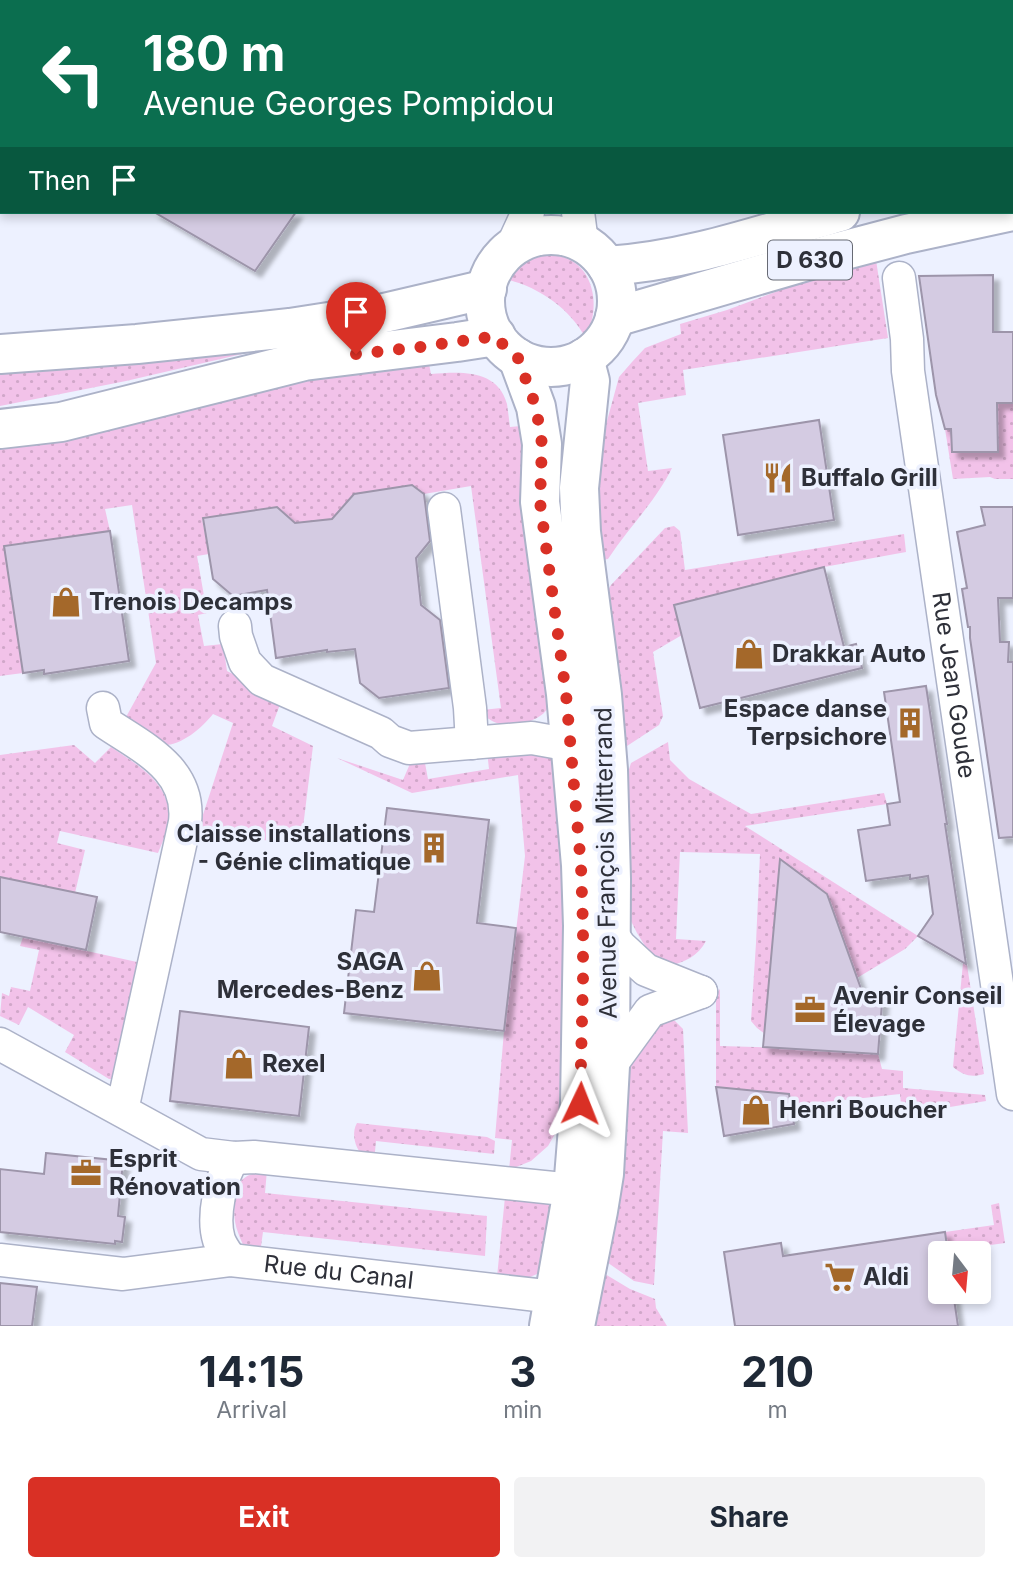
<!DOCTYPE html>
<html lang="en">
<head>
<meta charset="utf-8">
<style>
	body { margin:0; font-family:Inter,sans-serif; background:#f2f2f3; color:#1f2937; height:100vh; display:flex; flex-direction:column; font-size:26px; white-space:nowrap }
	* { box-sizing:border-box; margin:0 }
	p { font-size:23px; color:#747a83 }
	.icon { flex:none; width:38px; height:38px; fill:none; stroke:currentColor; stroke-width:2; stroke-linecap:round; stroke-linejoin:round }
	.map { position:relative; height:1326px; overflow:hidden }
	.details { display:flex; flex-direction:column; background:#fff; flex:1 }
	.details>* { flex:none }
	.top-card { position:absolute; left:0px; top:0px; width:1013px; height:214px; box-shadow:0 4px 10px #0003; background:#0b6e4f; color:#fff; overflow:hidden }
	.needle { width:46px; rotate:164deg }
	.buttons { position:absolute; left:928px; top:1241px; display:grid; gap:14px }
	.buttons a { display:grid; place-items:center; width:63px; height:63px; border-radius:7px; background:#fff; box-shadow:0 4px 10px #0003; font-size:35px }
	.pin { position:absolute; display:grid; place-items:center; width:60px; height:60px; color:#fff; margin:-72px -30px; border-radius:50% 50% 50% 0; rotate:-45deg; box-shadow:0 0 7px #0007 }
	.pin .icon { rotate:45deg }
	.me { position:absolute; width:77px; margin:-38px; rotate:2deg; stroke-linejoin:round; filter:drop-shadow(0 0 5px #0008) }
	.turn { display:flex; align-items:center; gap:24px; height:147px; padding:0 28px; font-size:32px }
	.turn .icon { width:91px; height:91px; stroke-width:2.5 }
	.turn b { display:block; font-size:49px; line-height:60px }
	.then { display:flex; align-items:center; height:66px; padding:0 28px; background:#0003; gap:14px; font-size:26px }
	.eta { display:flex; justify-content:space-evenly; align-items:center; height:119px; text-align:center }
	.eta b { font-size:42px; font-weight:700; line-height:49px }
	.button { display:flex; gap:14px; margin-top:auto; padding:14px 28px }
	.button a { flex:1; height:80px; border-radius:7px; background:#d93025; color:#fff; font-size:28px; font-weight:700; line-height:80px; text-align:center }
	.button a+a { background:#f2f2f3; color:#1f2937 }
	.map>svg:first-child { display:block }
</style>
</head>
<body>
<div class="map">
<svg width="1013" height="1326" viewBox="0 0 1013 1326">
	<defs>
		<pattern id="green-dots" width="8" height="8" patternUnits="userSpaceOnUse" patternTransform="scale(1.75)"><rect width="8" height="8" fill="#f2c2e9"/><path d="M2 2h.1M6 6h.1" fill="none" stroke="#d0a7c9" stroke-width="1.8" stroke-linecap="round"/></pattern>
		<filter id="shadow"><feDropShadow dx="6" dy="6" stdDeviation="2" flood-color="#0004"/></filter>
	</defs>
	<rect width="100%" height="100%" fill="#edf1ff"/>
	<!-- green -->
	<g fill="url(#green-dots)">
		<path d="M542,256C547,256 553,256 558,256C595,262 602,310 585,337C570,309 540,288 509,280C518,268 526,260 542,256Z"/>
		<path d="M876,260L888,338L683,370L686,395L638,403L648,471L672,468C656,501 628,528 608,559L602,560L592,482L600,429L607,421L619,377L632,362L645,348L681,334L680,324L727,310L823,274Z"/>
		<polygon points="255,351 126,381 0,406 0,373"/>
		<path d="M429,364L431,374C459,372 497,368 507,404C508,411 509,419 510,427L521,426L529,522L551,703C548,708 545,713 540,716C527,725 503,729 489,719C487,718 484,712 482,710L501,708L471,486L424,494L412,485L354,494L339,511V518L295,523L276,507L202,519L209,554L197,556L207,613L198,615L204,646L223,644L227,671L282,699L272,726L313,746L301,844L197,833L233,723L213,714C200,730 176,751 153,744C148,742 143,738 138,735L142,727H132L128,723L126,717L156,663L132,505L105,509L110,531L5,546L23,673L0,676V442L275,381Z"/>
		<polygon points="1013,396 1013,479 995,479 990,477 953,479 945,429 937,397"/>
		<polygon points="674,526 680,531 685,570 904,534 906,552 824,567 675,605 682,635 653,652 663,716 659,725 627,746 623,745 605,595 611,585 665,528"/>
		<path d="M668,742L670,760L689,779L751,814L884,793L887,804L745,826L918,936L905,949L857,978L827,894L780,860L765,1034L757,1028L751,1021L756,943L760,854L680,852L676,939L706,941C698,956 685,962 669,966L650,954L637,933L620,899L626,779L631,763Z"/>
		<path d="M74,745L95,763L111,747C134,763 165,779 169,811C171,825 163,841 158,853L60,831L57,843L85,850L75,893L0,877V755Z"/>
		<polygon points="487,751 551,755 559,766 569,914 562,1122 548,1146 531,1161 509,1170 512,1140 495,1138 504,1031 525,856 518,775 412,793 337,758 403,780 412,759 424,758 428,779 489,769"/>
		<polygon points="23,937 137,962 120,1071 115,1079 109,1079 65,1052 74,1035 28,1007 19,1025 0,1016 2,993 9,996 11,987 30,991 39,950 20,946"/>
		<path d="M963,963L967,965L984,1074C971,1078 963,1075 953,1067Z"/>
		<polygon points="720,989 720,1046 797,1048 878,1054 882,1069 903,1071 903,1088 985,1095 986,1101 902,1115 900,1094 791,1106 789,1094 716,1087 716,994"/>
		<polygon points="663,1021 675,1021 683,1029 688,1133 663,1131 654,1285 634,1281 601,1258 625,1068 631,1054"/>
		<path d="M357,1123L487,1137L495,1141L494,1154L376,1141L374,1162C369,1159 362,1156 359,1151C354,1143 352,1131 357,1123Z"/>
		<path d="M267,1170L265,1193L487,1216L485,1256L263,1232L260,1253L247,1252C238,1235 232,1221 235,1202C237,1178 244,1175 267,1170Z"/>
		<polygon points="505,1197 554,1202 544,1271 523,1280 497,1277"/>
		<polygon points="999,1203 1005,1243 947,1251 945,1232 994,1225 991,1205"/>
		<polygon points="600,1271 630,1289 655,1299 656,1308 667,1326 592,1326"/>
	</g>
	<!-- building -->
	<g fill="#d4cbe2" stroke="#9d95aa" stroke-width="2" filter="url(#shadow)">
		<polygon points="154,212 296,212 255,271"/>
		<polygon points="993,275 993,332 1013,332 1013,403 997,403 998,452 952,452 951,429 945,429 936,395 919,276"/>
		<polygon points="819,420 834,520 738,535 723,435"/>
		<polygon points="412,485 424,494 430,541 416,558 421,605 440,620 449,688 379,698 360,683 355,649 327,652 327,650 276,658 267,590 233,596 213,579 203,518 277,507 295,523 332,519 354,494"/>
		<polygon points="981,507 1013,507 1013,598 998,598 1000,642 1009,642 1008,662 1013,662 1013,837 999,838 970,638 970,627 968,627 962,589 967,588 957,532 985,525"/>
		<polygon points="110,531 129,661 44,674 44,670 23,673 4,546"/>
		<polygon points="824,567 844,647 856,644 862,668 700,708 674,605"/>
		<polygon points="926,686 947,824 945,824 966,964 918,936 933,914 928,876 910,879 910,875 866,881 858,830 890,825 887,804 900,802 884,692"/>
		<polygon points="387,808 489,820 477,923 516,928 504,1031 344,1013 356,910 374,912"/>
		<polygon points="780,859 827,894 864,997 883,990 878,1054 763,1047"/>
		<polygon points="0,877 97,897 86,950 0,932"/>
		<polygon points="180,1011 309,1027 299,1116 170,1101"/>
		<polygon points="716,1087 789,1094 794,1124 724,1136"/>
		<polygon points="46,1153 123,1161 118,1216 125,1217 122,1242 115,1241 115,1244 0,1232 0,1169 44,1174"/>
		<polygon points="945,1232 948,1253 940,1253 940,1292 953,1292 958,1326 735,1326 724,1252 781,1243 783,1256"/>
		<polygon points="0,1283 37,1287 32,1326 0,1326"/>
	</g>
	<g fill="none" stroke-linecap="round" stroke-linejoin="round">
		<!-- minor casing -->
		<g stroke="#acb2c8" stroke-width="35">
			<g id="minor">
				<polyline points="829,0 829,2"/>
				<polyline points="594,2 595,0"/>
				<polyline points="656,2 658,0"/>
				<polyline points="1012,69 1013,69"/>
				<polyline points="578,212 582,243"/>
				<polyline points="511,249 528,212"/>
				<path id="s1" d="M899,278L907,339L908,371L1013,1094"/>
				<polyline points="444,509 470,708 472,743"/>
				<polyline points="235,626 236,636 245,662 262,680 381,733 390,741 409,748 532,738 571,745"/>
				<path d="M103,708L106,723C143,748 191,769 185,822L122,1110"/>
				<polyline points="611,933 620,946 646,970 701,992"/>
				<polyline points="0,1044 201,1154 234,1158 254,1157 573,1190"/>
				<polyline points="610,1066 650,1011 701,992"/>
				<path id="s2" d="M0,1260L123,1274L231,1260L554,1297"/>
				<path d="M231,1260C227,1254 222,1248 219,1240C212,1218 220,1176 234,1158"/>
			</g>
		</g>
		<!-- major casing -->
		<g stroke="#acb2c8" stroke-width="42">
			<g id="major">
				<polyline points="1012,167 1013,167"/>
				<circle cx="551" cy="301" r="66"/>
				<path d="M607,266C687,261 763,234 840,212"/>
				<polyline points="615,317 834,253 906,234 1008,212"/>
				<polyline points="0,354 137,344 290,328 380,314 487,289"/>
				<polyline points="518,358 536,407 542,444 540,502 566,694 581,865 583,926 580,1103 573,1190 549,1326"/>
				<polyline points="0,429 61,422 304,361 457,342 496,336"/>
				<polyline points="575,1326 598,1211 604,1174 610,1066 611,879 608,770 602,695 581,532 579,488 590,381 584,358"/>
			</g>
		</g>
		<!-- minor -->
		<use href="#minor" stroke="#fff" stroke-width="32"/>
		<!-- major -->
		<use href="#major" stroke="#fff" stroke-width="38"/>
	</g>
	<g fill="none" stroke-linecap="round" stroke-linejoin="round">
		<!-- route -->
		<polyline stroke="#d93025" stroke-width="12" stroke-dasharray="0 21.6" points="356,354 420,347 496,336 509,352 518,358 536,407 542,444 540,502 566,694 581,866 583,926 583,980 580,1103"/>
	</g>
	<!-- icons -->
	<defs>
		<g id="restaurant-bare" transform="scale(2.415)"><path d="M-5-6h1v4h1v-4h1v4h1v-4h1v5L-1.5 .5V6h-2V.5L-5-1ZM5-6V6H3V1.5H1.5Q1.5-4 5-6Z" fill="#a4682a" stroke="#edf1ff" stroke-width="2.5" paint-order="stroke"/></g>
		<g id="shop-bare" transform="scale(2.415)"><path d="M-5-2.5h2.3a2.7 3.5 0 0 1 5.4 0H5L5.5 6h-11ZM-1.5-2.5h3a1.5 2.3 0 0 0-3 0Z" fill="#a4682a" stroke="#edf1ff" stroke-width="2.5" paint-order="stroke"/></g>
		<g id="building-bare" transform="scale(2.415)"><path d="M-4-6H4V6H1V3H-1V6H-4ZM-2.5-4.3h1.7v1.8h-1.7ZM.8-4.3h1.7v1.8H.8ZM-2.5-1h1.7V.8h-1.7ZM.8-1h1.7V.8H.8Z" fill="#a4682a" stroke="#edf1ff" stroke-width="2.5" paint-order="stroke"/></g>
		<g id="office-bare" transform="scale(2.415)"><path d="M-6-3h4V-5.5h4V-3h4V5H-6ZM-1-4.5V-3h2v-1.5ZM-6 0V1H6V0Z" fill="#a4682a" stroke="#edf1ff" stroke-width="2.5" paint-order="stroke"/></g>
		<g id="supermarket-bare" transform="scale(2.415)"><path d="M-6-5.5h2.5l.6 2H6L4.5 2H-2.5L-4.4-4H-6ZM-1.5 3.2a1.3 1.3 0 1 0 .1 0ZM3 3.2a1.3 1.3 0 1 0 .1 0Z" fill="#a4682a" stroke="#edf1ff" stroke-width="2.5" paint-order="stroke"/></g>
	</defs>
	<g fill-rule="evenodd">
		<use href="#restaurant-bare" x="778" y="478"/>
		<use href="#shop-bare" x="66" y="602"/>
		<use href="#shop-bare" x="749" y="654"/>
		<use href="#building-bare" x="910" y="723"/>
		<use href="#building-bare" x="434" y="848"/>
		<use href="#shop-bare" x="427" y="976"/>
		<use href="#office-bare" x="810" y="1010"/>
		<use href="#shop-bare" x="239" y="1064"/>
		<use href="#shop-bare" x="756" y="1110"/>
		<use href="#office-bare" x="86" y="1173"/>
		<use href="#supermarket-bare" x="840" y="1277"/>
	</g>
	<g text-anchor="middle" stroke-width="7" stroke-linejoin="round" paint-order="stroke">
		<!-- shield labels -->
		<rect fill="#edf1ff" stroke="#676a74" stroke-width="2" x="768" y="240.5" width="84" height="39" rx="5"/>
		<g font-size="23" font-weight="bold" fill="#2e3039">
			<text x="810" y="268">D 630</text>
		</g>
		<!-- poi labels -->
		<g font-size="24" font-weight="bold" fill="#2e3039" stroke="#edf1ff" text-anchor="start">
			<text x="801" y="486">Buffalo Grill</text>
			<text x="89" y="610">Trenois Decamps</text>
			<text x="772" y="662">Drakkar Auto</text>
			<text x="887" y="717" text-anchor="end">Espace danse<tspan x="887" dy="28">Terpsichore</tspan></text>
			<text x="411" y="842" text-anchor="end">Claisse installations<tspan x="411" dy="28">- Génie climatique</tspan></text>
			<text x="404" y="970" text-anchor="end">SAGA<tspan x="404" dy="28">Mercedes-Benz</tspan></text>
			<text x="833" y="1004">Avenir Conseil<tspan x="833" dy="28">Élevage</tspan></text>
			<text x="262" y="1072">Rexel</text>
			<text x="779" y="1118">Henri Boucher</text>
			<text x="109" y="1167">Esprit<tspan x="109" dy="28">Rénovation</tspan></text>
			<text x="863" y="1285">Aldi</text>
		</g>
		<!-- street labels -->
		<g font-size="24" fill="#2e3039" stroke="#edf1ff">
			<text dy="8" stroke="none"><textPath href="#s1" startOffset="411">Rue Jean Goude</textPath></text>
			<text transform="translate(606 863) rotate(-91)" y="8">Avenue François Mitterrand</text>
			<text dy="8" stroke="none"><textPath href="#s2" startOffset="341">Rue du Canal</textPath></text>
		</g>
	</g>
</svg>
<div class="buttons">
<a><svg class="needle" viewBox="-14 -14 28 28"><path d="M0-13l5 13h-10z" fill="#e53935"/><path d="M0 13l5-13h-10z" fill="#747a83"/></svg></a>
</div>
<div class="pin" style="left:356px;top:354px;background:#d93025"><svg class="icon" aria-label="arrive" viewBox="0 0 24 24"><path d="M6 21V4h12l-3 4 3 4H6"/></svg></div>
<svg class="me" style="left:580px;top:1103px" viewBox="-20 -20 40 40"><path d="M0-17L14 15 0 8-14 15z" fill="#d93025" stroke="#fff" stroke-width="4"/></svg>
<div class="top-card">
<div class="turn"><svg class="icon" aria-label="left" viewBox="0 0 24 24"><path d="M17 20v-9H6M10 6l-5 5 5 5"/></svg><div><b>180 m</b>Avenue Georges Pompidou</div></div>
<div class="then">Then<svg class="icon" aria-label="arrive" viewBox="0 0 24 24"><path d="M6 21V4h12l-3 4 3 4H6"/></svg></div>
</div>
</div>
<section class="details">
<div class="eta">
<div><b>14:15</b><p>Arrival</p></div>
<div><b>3</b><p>min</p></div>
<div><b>210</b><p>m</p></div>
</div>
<div class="button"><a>Exit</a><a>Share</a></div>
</section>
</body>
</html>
